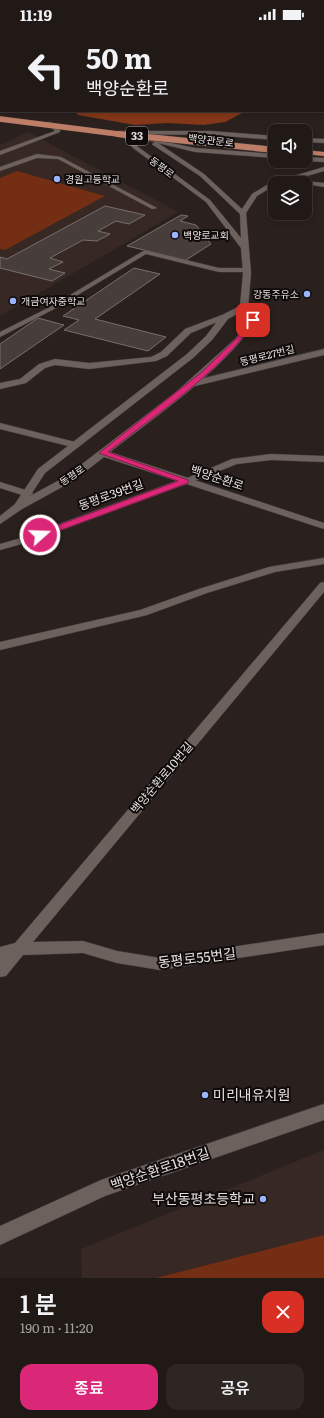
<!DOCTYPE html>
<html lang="ko">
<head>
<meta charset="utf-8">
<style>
	body { margin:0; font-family:Literata,"Noto Sans KR",serif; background:#2d2623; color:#f1f3f6; height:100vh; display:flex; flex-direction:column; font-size:15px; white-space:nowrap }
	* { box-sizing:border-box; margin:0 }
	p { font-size:13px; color:#a2a0a1 }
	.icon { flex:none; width:22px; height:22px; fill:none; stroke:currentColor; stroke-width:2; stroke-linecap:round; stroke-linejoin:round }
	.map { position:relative; height:1250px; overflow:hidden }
	.sheet { display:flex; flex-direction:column; background:#201916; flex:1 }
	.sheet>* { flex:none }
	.top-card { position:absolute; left:0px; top:0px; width:324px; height:84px; box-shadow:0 2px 6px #0003,0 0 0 1px #3d3835; background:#201916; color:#f1f3f6; overflow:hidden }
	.fabs { position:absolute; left:268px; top:96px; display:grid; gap:8px }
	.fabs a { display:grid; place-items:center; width:44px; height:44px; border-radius:8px; background:#201916; box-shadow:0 2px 6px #0003,0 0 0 1px #3d3835; font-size:20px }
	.pin { position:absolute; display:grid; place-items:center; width:34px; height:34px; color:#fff; margin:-17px; border-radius:8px; box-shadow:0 2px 6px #0006 }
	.me { position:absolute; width:44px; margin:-22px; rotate:70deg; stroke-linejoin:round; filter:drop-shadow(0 0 3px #0008) }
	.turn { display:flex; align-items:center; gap:14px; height:84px; padding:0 20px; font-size:18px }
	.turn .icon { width:52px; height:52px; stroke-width:2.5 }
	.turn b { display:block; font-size:28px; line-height:34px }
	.round { display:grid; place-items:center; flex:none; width:42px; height:42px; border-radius:12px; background:#2d2623 }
	.overview { display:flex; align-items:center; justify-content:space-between; height:68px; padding:0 20px }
	h1 { font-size:24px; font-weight:600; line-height:30px }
	.primary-button { display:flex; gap:8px; margin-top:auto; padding:8px 20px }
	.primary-button a { flex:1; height:46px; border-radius:12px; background:#db2777; color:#fff; font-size:16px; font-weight:600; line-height:46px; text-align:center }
	.primary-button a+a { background:#2d2623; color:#f1f3f6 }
	.status { display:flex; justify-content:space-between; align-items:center; height:28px; padding:0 20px; background:#201916; direction:ltr }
	.status svg { height:11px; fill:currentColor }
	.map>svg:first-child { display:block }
</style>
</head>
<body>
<div class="status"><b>11:19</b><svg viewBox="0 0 49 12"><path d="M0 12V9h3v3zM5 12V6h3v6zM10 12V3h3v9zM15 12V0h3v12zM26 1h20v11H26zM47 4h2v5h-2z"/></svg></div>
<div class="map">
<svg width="324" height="1250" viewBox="0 0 324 1250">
	<rect width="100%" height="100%" fill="#2a211e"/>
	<!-- built -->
	<g fill="#372823">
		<polygon points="28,104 178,184 0,288 0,117"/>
		<polygon points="324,1122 324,1250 82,1250 81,1221"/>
	</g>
	<!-- green -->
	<g fill="#742e13">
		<polygon points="17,143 105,168 5,222 0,221 0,150"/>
		<polygon points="324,1207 324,1250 156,1250"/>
	</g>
	<!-- forest -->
	<g fill="#843718">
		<polygon points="159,0 315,0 157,1"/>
		<polygon points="76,83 246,83 225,94 204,97 167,95 135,97 78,87"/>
	</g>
	<!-- building -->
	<g fill="#473d3a" stroke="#796e6a">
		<polygon points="105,178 145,187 129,196 116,193 98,203 110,206 97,213 83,212 50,230 63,234 49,241 65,245 52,253 0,240 0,229 7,231"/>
		<polygon points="181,187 188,188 180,193 196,197 211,216 186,232 127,218"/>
		<polygon points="134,240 160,246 95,291 166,309 148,323 64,302 79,292 63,288"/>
		<polygon points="38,290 64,297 0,341 0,316"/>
	</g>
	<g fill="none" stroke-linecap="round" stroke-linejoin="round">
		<!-- service casing -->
		<g stroke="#453d3b" stroke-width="1">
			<g id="service">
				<rect x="0" y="15" width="1" height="2"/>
				<polygon points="47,94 51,94 60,102 60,104 0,127 0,123 55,103 47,96"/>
				<polygon points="37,126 61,129 157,180 152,181 58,131 37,130 0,143 0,139"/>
				<polygon points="304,153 324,155 324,159 301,155"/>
				<polygon points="145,222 219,240 247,240 250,242 247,244 219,244 146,226 56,280 0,309 0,304 52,278"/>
			</g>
		</g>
		<!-- minor casing -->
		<g stroke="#453d3b" stroke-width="1">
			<g id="minor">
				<polygon points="222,287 229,289 191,305 167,328 156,333 89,341 55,337 45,340 26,355 0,361 0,355 20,351 39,336 55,331 89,335 151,329 161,324 185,301"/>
				<polygon points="324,321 324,327 191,359 187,356 188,354"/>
				<polygon points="271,426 324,428 324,434 271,432 237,436 189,455 181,455 180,453 232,431"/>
				<polygon points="0,454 32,464 33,466 28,469 0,460"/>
				<polygon points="324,530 324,536 275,544 207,565 147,587 0,622 0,614 140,582 199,561 269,539"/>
				<polygon points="324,554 324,564 33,914 83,913 117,923 160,930 324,905 324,917 160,942 117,935 83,925 23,927 6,948 0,949 0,919 15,915 320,555"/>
				<polygon points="324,1076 324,1092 105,1168 0,1217 0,1198 101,1152"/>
			</g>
		</g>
		<!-- tertiary casing -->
		<g stroke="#453d3b" stroke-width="1">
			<g id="tertiary">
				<polygon points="0,395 79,415 81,417 76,420 0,401"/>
				<polygon points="185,450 189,451 190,453 189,455 29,514 0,522 0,516 21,510"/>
			</g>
		</g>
		<!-- secondary casing -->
		<g stroke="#453d3b" stroke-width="1">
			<g id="secondary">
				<path d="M120,103H211L275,108V112L211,107L127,106L137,118L210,172L241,210L240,186L200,148L153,117L152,116L155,114L142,111V109L195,120L275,126V130L195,124L158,115L204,146L242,181L252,166L270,155L324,139V143L283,155H275V157L257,168L246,185L251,245L248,279L257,292C220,345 160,385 110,424L324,495V501L104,429L73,453L22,481L0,496V488L15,476L38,441L187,326L206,308L222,287L240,278L243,245L241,220L206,174L133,120L120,105ZM243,283L249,292L235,311L176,364L65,449L30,468L45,445L193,330L212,312L228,291Z"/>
				<polygon points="305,110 324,111 324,115 305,114"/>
				<polygon points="305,129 324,130 324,134 305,133"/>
			</g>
		</g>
		<!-- trunk casing -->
		<g stroke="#453d3b" stroke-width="1">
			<polygon id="trunk" points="305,122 324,124 324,128 305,126"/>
		</g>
		<!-- service -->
		<use href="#service" fill="#6c615d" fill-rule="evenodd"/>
		<!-- minor -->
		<use href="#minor" fill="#6c615d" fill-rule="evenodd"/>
		<!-- tertiary -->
		<use href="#tertiary" fill="#6c615d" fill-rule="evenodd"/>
		<!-- secondary -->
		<use href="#secondary" fill="#6c615d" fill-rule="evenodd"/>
		<!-- trunk -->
		<use href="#trunk" fill="#be7d66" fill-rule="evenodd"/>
		<!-- trunk-bridge-far1 casing -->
		<g stroke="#453d3b" stroke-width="6" stroke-linecap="butt">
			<polyline id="trunk-bridge-far1" points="0,91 126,107"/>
		</g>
		<!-- trunk-bridge casing -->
		<g stroke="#453d3b" stroke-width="7" stroke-linecap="butt">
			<polyline id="trunk-bridge" points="118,106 275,122"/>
		</g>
		<!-- trunk-bridge-far1 -->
		<use href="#trunk-bridge-far1" stroke="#be7d66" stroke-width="5.5"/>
		<!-- trunk-bridge -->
		<use href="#trunk-bridge" stroke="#be7d66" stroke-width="6"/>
	</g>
	<!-- route -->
	<path fill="#db2777" stroke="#8e194d" d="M251,291L256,292C218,346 159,384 108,424L188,452V455L42,509H37V505L178,453L99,425L202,344L235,312Z"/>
	<!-- markers -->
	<g fill="#9bb4fd" stroke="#0f0b0a" stroke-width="1.5">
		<circle cx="57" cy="151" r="4"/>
		<circle cx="175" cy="207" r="4"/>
		<circle cx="307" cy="266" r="4"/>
		<circle cx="13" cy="273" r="4"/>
		<circle cx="205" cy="1067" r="4"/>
		<circle cx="263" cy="1171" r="4"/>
	</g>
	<g text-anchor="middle" stroke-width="4" stroke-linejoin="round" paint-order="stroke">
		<!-- far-street labels -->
		<g font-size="10" fill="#e6e0de" stroke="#0f0b0a">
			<text transform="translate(211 112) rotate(7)" y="4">백양관문로</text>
			<text transform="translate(162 139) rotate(37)" y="4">동평로</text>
			<text transform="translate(267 327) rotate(-14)" y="4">동평로27번길</text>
			<text transform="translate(72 447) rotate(-34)" y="4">동평로</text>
		</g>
		<!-- far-poi labels -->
		<g font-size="10" fill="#e6e0de" stroke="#0f0b0a" text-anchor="start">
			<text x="65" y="155">경원고등학교</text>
			<text x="183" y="211">백양로교회</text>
			<text x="299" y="270" text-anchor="end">강동주유소</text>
			<text x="21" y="277">개금여자중학교</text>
		</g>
		<!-- shield labels -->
		<rect fill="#0f0b0a" stroke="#a6a09e" stroke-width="1" x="126" y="99" width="22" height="18" rx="3"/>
		<g font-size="11" font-weight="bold" fill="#e6e0de">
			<text x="137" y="112">33</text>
		</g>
		<!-- street labels -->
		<g font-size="12" fill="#e6e0de" stroke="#0f0b0a">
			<text transform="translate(217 450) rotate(18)" y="4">백양순환로</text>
			<text transform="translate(111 467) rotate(-20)" y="4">동평로39번길</text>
			<text transform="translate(162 750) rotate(-50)" y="4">백양순환로10번길</text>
		</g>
		<!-- near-street labels -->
		<g font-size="14" fill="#e6e0de" stroke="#0f0b0a">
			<text transform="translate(197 930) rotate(-7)" y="5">동평로55번길</text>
			<text transform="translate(160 1141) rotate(-19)" y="5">백양순환로18번길</text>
		</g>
		<!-- near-poi labels -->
		<g font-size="14" fill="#e6e0de" stroke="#0f0b0a" text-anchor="start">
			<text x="213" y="1072">미리내유치원</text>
			<text x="255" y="1176" text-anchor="end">부산동평초등학교</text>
		</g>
	</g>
</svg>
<div class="fabs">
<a><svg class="icon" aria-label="sound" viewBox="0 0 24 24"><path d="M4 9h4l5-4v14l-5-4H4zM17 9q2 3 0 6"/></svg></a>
<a><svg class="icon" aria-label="layers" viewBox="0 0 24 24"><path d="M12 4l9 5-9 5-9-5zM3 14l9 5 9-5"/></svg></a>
</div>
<div class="pin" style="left:253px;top:292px;background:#d93025"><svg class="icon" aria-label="arrive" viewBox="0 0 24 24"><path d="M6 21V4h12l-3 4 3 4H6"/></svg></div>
<svg class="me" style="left:40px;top:507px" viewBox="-20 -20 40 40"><circle r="17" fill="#db2777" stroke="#fff" stroke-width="3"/><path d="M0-11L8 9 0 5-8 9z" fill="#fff"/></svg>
<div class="top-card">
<div class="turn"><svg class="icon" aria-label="left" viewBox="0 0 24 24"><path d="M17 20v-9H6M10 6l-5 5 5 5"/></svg><div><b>50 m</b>백양순환로</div></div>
</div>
</div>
<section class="sheet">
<div class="overview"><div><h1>1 분</h1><p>190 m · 11:20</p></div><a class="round" style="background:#d93025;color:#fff"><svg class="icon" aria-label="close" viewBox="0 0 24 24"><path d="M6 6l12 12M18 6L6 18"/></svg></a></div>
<div class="primary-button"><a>종료</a><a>공유</a></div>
</section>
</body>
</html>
